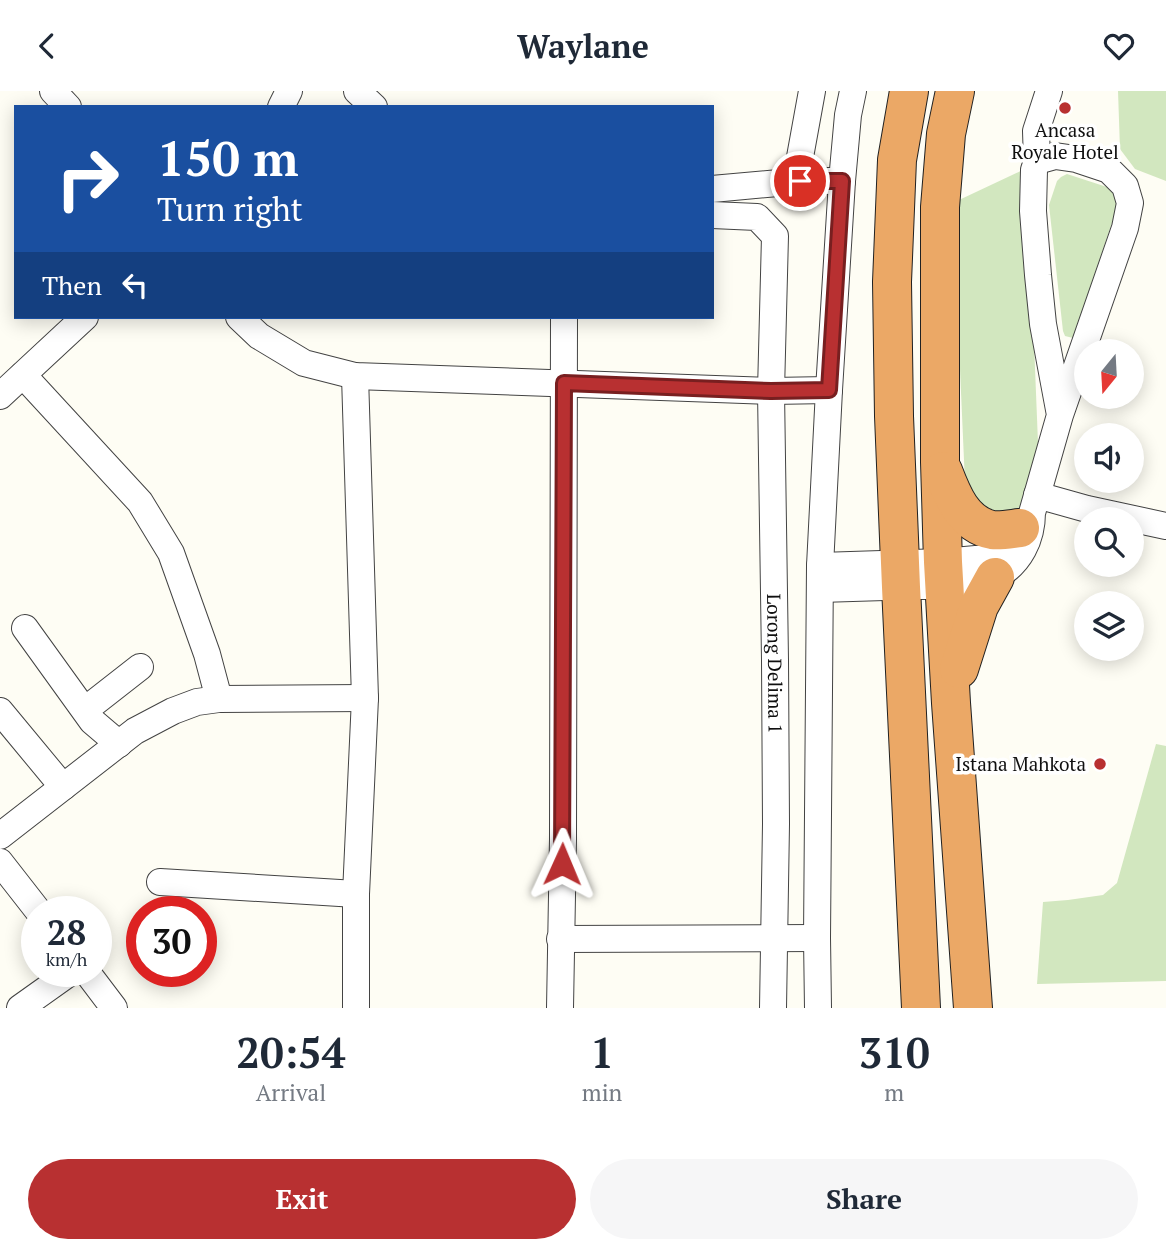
<!DOCTYPE html>
<html lang="en">
<head>
<meta charset="utf-8">
<style>
	body { margin:0; font-family:"PT Serif",serif; background:#f6f6f7; color:#1f2937; height:100vh; display:flex; flex-direction:column; font-size:26px; white-space:nowrap }
	* { box-sizing:border-box; margin:0 }
	p { font-size:23px; color:#747a83 }
	.icon { flex:none; width:38px; height:38px; fill:none; stroke:currentColor; stroke-width:2; stroke-linecap:round; stroke-linejoin:round }
	.map { position:relative; height:917px; overflow:hidden }
	.side { display:flex; flex-direction:column; background:#fff; flex:1 }
	.side>* { flex:none }
	.guide { position:absolute; left:14px; top:14px; width:700px; height:214px; border-radius:0px; box-shadow:0 4px 18px #0003; background:#1a4fa0; color:#fff; overflow:hidden }
	.needle { width:46px; rotate:198deg }
	.fabs { position:absolute; left:1074px; top:248px; display:grid; gap:14px }
	.fabs a { display:grid; place-items:center; width:70px; height:70px; border-radius:50%; background:#fff; box-shadow:0 4px 18px #0003; font-size:35px }
	.speed { position:absolute; left:21px; top:805px; display:flex; gap:14px; font-size:35px; font-weight:700; text-align:center }
	.speed>* { display:grid; place-content:center; width:91px; height:91px; border-radius:50%; background:#fff; box-shadow:0 4px 18px #0003; line-height:1 }
	.speed small { font-size:18px; font-weight:400 }
	.speed .limit { border:10px solid #d22; background:#fff; color:#111 }
	.pin { position:absolute; display:grid; place-items:center; width:60px; height:60px; color:#fff; margin:-30px; border:4px solid #fff; border-radius:50%; box-shadow:0 2px 7px #0007 }
	.me { position:absolute; width:77px; margin:-38px; rotate:1deg; stroke-linejoin:round; filter:drop-shadow(0 0 5px #0008) }
	.turn { display:flex; align-items:center; gap:24px; height:147px; padding:0 28px; font-size:32px }
	.turn .icon { width:91px; height:91px; stroke-width:2.5 }
	.turn b { display:block; font-size:49px; line-height:60px }
	.then { display:flex; align-items:center; height:66px; padding:0 28px; background:#0003; gap:14px; font-size:26px }
	.eta { display:flex; justify-content:space-evenly; align-items:center; height:119px; text-align:center }
	.eta b { font-size:42px; font-weight:700; line-height:49px }
	.primary-button { display:flex; gap:14px; margin-top:auto; padding:14px 28px }
	.primary-button a { flex:1; height:80px; border-radius:42px; background:#b83031; color:#fff; font-size:28px; font-weight:700; line-height:80px; text-align:center }
	.primary-button a+a { background:#f6f6f7; color:#1f2937 }
	header { display:flex; justify-content:space-between; align-items:center; height:91px; padding:0 28px; background:#fff; font-size:32px; font-weight:700 }
	.map>svg:first-child { display:block }
</style>
</head>
<body>
<header><svg class="icon" aria-label="back" viewBox="0 0 24 24"><path d="M15 5l-7 7 7 7"/></svg>Waylane<svg class="icon" aria-label="heart" viewBox="0 0 24 24"><path d="M12 20l-8-8c-3-5 5-10 8-4 3-6 11-1 8 4z"/></svg></header>
<div class="map">
<svg width="1166" height="917" viewBox="0 0 1166 917">
	<rect width="100%" height="100%" fill="#fefdf4"/>
	<!-- green -->
	<g fill="#d2e7bf">
		<polygon points="1118,0 1166,0 1166,90 1135,78 1120,58"/>
		<polygon points="1027,77 1038,352 1024,408 1018,419 983,425 965,392 957,210 959,109"/>
		<polygon points="1067,83 1113,98 1118,114 1073,247 1065,245 1063,240 1049,114 1057,90 1061,86"/>
		<polygon points="1156,653 1166,655 1166,890 1037,893 1043,811 1068,809 1103,804 1117,792"/>
	</g>
	<g fill="none" stroke-linecap="round" stroke-linejoin="round">
		<!-- minor casing -->
		<g stroke="#434343" stroke-width="28">
			<g id="minor">
				<polyline points="53,0 68,16"/>
				<polyline points="357,0 374,16"/>
				<polyline points="281,16 289,0"/>
				<polyline points="1037,70 1036,40 1049,0"/>
				<polyline points="800,90 800,66 812,0"/>
				<polyline points="712,98 800,90 842,90"/>
				<path id="s1" d="M712,124L757,126L775,145L771,300L775,569L776,733L773,917"/>
				<polyline points="239,226 259,245 304,272 355,285 771,300 829,299"/>
				<polyline points="23,284 140,411 171,462 207,563 219,608"/>
				<polyline points="355,285 365,607 356,803 356,917"/>
				<polyline points="0,305 85,226"/>
				<polyline points="1037,404 1087,418 1166,435"/>
				<polyline points="820,475 943,471 987,467 995,463 1003,457 1024,432"/>
				<path d="M820,498C852,497 885,496 917,495C940,495 978,496 997,485C1020,472 1032,448 1032,422L1060,324L1125,137L1130,112L1125,95L1109,79L1076,68L1055,65L1037,70L1034,79L1033,120L1038,184L1043,233L1060,324"/>
				<polyline points="25,537 92,630 119,653"/>
				<polyline points="85,619 140,576"/>
				<polyline points="0,620 63,696"/>
				<polyline points="0,745 135,640 173,620 197,611 219,608 365,607"/>
				<polyline points="0,771 39,821"/>
				<polyline points="160,791 356,803"/>
				<polyline points="560,848 817,847"/>
				<polyline points="86,880 114,917"/>
				<polyline points="20,917 72,880"/>
				<polyline points="560,917 563,748 564,226"/>
				<polyline points="818,917 817,847 820,475 829,299 842,90 848,24 853,0"/>
			</g>
		</g>
		<!-- highway casing -->
		<g stroke="#212121" stroke-width="40">
			<g id="highway">
				<polyline points="909,0 897,69 892,191 894,325 901,496 921,917"/>
				<polyline points="955,0 946,43 940,116 940,371 943,471 951,612 973,917"/>
				<path d="M943,380C952,404 963,433 992,439C1001,440 1011,438 1020,437"/>
				<polyline points="959,578 979,515 995,486"/>
			</g>
		</g>
		<!-- minor -->
		<use href="#minor" stroke="#fff" stroke-width="26"/>
		<!-- highway -->
		<use href="#highway" stroke="#eba866" stroke-width="38"/>
	</g>
	<g fill="none" stroke-linecap="round" stroke-linejoin="round">
		<!-- route casing -->
		<g stroke="#781f20" stroke-width="18">
			<polyline id="route" points="562,773 564,292 771,300 829,299 842,90 800,90"/>
		</g>
		<!-- route -->
		<use href="#route" stroke="#b83031" stroke-width="12"/>
	</g>
	<!-- markers -->
	<g fill="#b83031" stroke="#fff" stroke-width="2.5">
		<circle cx="1065" cy="17" r="7"/>
		<circle cx="1100" cy="673" r="7"/>
	</g>
	<g text-anchor="middle" stroke-width="7" stroke-linejoin="round" paint-order="stroke">
		<!-- poi labels -->
		<g font-size="19" fill="#101010" stroke="#fff">
			<text x="1065" y="46">Ancasa<tspan x="1065" dy="22">Royale Hotel</tspan></text>
			<text x="1086" y="680" text-anchor="end">Istana Mahkota</text>
		</g>
		<!-- street labels -->
		<g font-size="19" fill="#101010" stroke="#fff">
			<text dy="7" stroke="none"><textPath href="#s1" startOffset="499">Lorong Delima 1</textPath></text>
		</g>
	</g>
</svg>
<div class="fabs">
<a><svg class="needle" viewBox="-14 -14 28 28"><path d="M0-13l5 13h-10z" fill="#e53935"/><path d="M0 13l5-13h-10z" fill="#747a83"/></svg></a>
<a><svg class="icon" aria-label="sound" viewBox="0 0 24 24"><path d="M4 9h4l5-4v14l-5-4H4zM17 9q2 3 0 6"/></svg></a>
<a><svg class="icon" aria-label="search" viewBox="0 0 24 24"><circle cx="10" cy="10" r="6"/><path d="M15 15l6 6"/></svg></a>
<a><svg class="icon" aria-label="layers" viewBox="0 0 24 24"><path d="M12 4l9 5-9 5-9-5zM3 14l9 5 9-5"/></svg></a>
</div>
<div class="speed"><div>28<small>km/h</small></div><div class="limit">30</div></div>
<div class="pin" style="left:800px;top:90px;background:#d93025"><svg class="icon" aria-label="arrive" viewBox="0 0 24 24"><path d="M6 21V4h12l-3 4 3 4H6"/></svg></div>
<svg class="me" style="left:562px;top:773px" viewBox="-20 -20 40 40"><path d="M0-17L14 15 0 8-14 15z" fill="#b83031" stroke="#fff" stroke-width="4"/></svg>
<div class="guide">
<div class="turn"><svg class="icon" aria-label="right" viewBox="0 0 24 24"><path d="M7 20v-9h11M14 6l5 5-5 5"/></svg><div><b>150 m</b>Turn right</div></div>
<div class="then">Then<svg class="icon" aria-label="left" viewBox="0 0 24 24"><path d="M17 20v-9H6M10 6l-5 5 5 5"/></svg></div>
</div>
</div>
<section class="side">
<div class="eta">
<div><b>20:54</b><p>Arrival</p></div>
<div><b>1</b><p>min</p></div>
<div><b>310</b><p>m</p></div>
</div>
<div class="primary-button"><a>Exit</a><a>Share</a></div>
</section>
</body>
</html>
